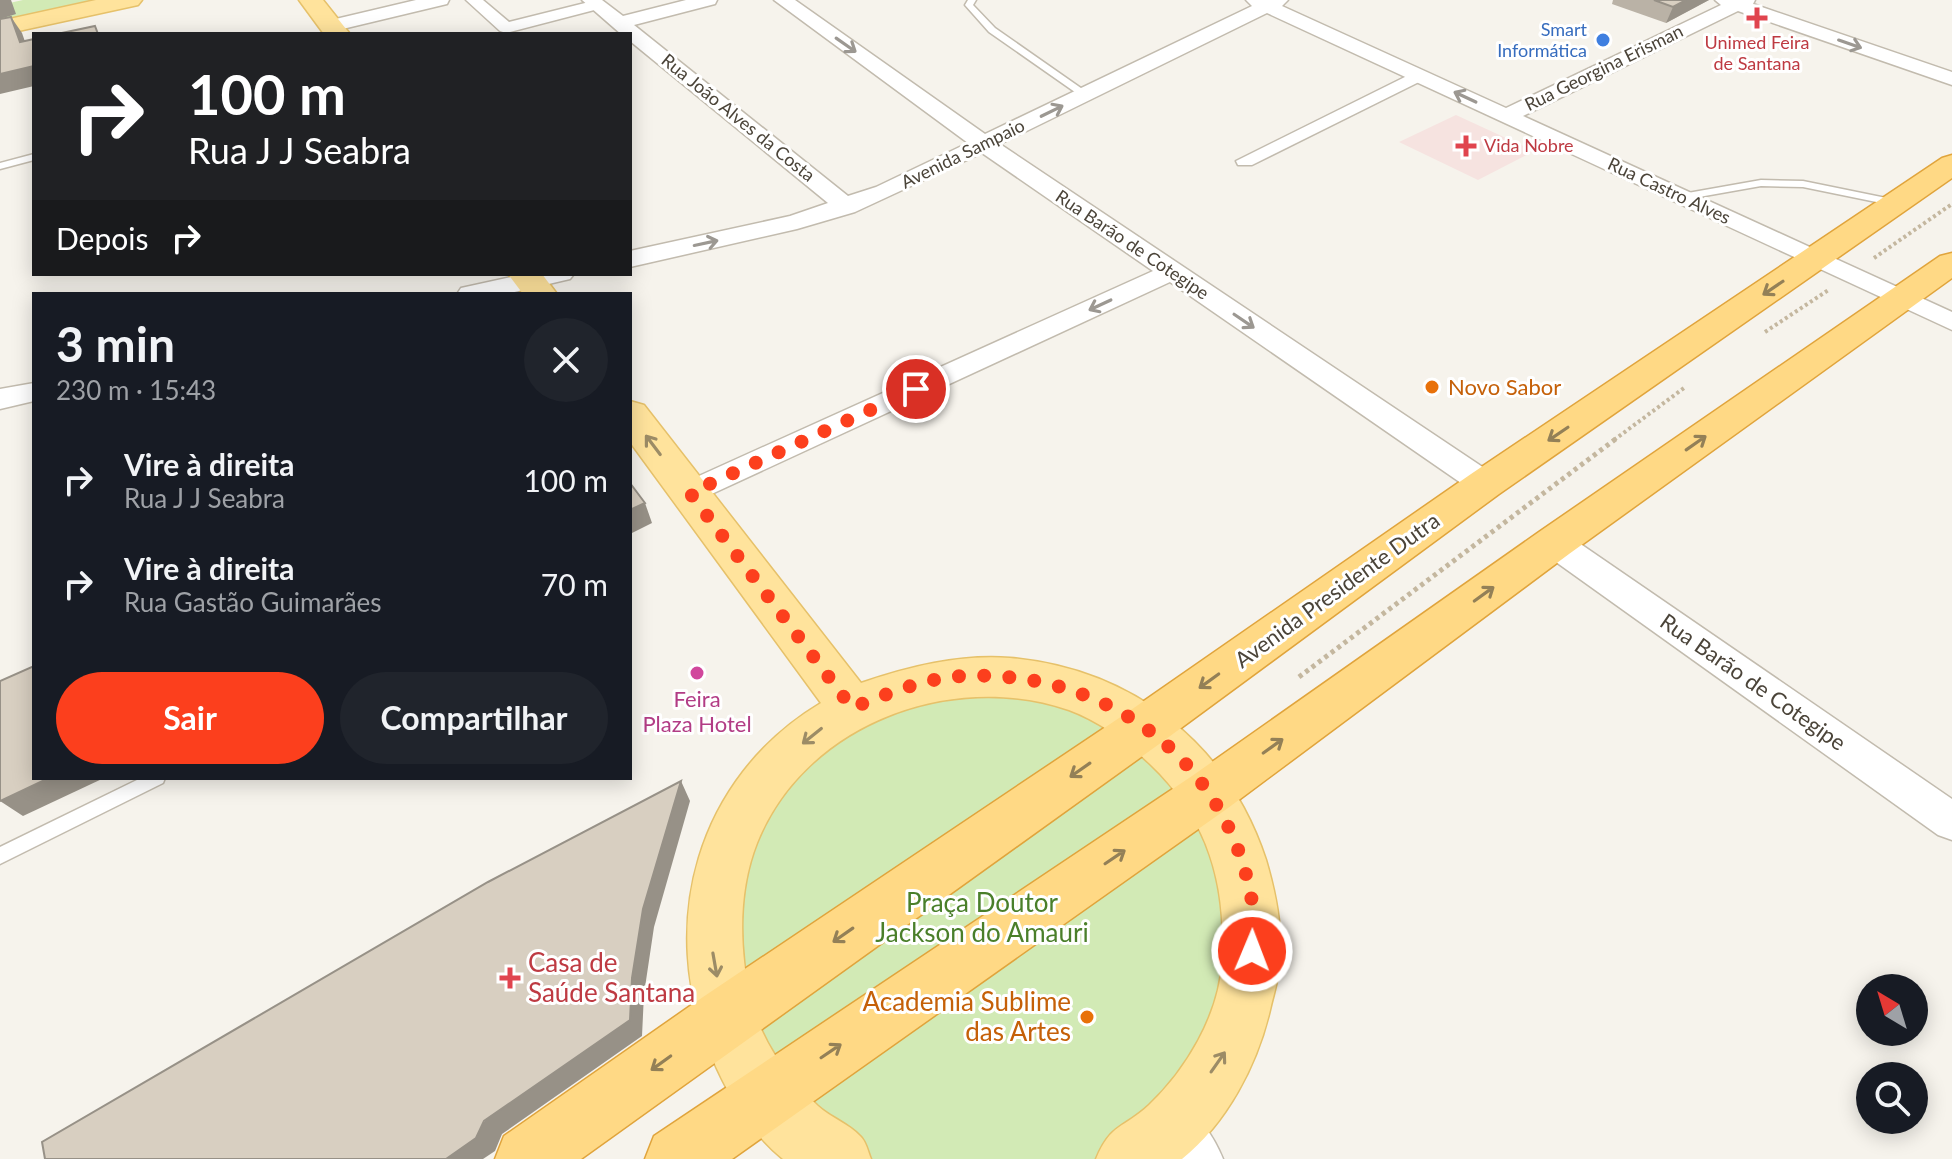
<!DOCTYPE html>
<html lang="pt">
<head>
<meta charset="utf-8">
<style>
	body { margin:0; font-family:Lato,sans-serif; background:#20242c; color:#f1f3f6; height:100vh; display:flex; flex-direction:column; font-size:30px; white-space:nowrap }
	* { box-sizing:border-box; margin:0 }
	p { font-size:26px; color:#9ea1a6 }
	.icon { flex:none; width:44px; height:44px; fill:none; stroke:currentColor; stroke-width:2; stroke-linecap:round; stroke-linejoin:round }
	.map { position:relative; flex:1; overflow:hidden }
	.details { position:absolute; left:32px; top:292px; width:600px; height:488px; display:flex; flex-direction:column; background:#171b24; border-radius:0px; box-shadow:0 4px 20px #0003 }
	.details>* { flex:none }
	.top-card { position:absolute; left:32px; top:32px; width:600px; height:244px; border-radius:0px; box-shadow:0 4px 20px #0003; background:#202124; color:#fff; overflow:hidden }
	.needle { width:52px; rotate:322deg }
	.buttons { position:absolute; left:1856px; top:974px; display:grid; gap:16px }
	.buttons a { display:grid; place-items:center; width:72px; height:72px; border-radius:50%; background:#171b24; box-shadow:0 4px 20px #0003; font-size:40px }
	.pin { position:absolute; display:grid; place-items:center; width:68px; height:68px; color:#fff; margin:-34px; border:4px solid #fff; border-radius:50%; box-shadow:0 2px 8px #0007 }
	.me { position:absolute; width:88px; margin:-44px; rotate:1deg; stroke-linejoin:round; filter:drop-shadow(0 0 6px #0008) }
	.turn { display:flex; align-items:center; gap:28px; height:168px; padding:0 24px; font-size:36px }
	.turn .icon { width:104px; height:104px; stroke-width:2.5 }
	.turn b { display:block; font-size:56px; line-height:68px }
	.then { display:flex; align-items:center; height:76px; padding:0 24px; background:#0003; gap:16px; font-size:30px }
	.round { display:grid; place-items:center; flex:none; width:84px; height:84px; border-radius:42px; background:#20242c }
	.overview { display:flex; align-items:center; justify-content:space-between; height:136px; padding:0 24px }
	h1 { font-size:48px; font-weight:700; line-height:60px }
	.action { display:flex; gap:16px; margin-top:auto; padding:16px 24px }
	.action a { flex:1; height:92px; border-radius:48px; background:#fc3f1d; color:#fff; font-size:32px; font-weight:700; line-height:92px; text-align:center }
	.action a+a { background:#20242c; color:#f1f3f6 }
	ul { padding:0; list-style:none }
	li { display:flex; align-items:center; gap:24px; height:104px; padding:0 24px }
	li div { flex:1 }
	li b { display:block; font-size:30px }
	li em { font-style:normal }
	.map>svg:first-child { display:block }
</style>
</head>
<body>
<div class="map">
<svg width="1952" height="1159" viewBox="0 0 1952 1159">
	<rect width="100%" height="100%" fill="#f6f3ec"/>
	<!-- medical -->
	<polygon fill="#f6e3e0" points="1456,115 1534,151 1478,180 1399,142"/>
	<!-- green -->
	<g fill="#d2eab5">
		<polygon points="23,0 104,0 0,23 0,5"/>
		<polygon points="1019,678 1186,762 1252,974 1128,1159 839,1159 795,1128 715,897 813,734"/>
	</g>
	<g fill="none" stroke-linecap="round" stroke-linejoin="round">
		<!-- service casing -->
		<g stroke="#c2bbae" stroke-width="3">
			<g id="service">
				<polygon points="968,0 976,0 973,5 995,28 1088,93 1088,97 1082,97 989,32 965,5"/>
				<polygon points="34,154 34,160 0,169 0,163"/>
				<polygon points="1761,180 1803,181 1896,200 1901,203 1896,206 1803,187 1761,186 1682,200 1677,197 1682,194"/>
				<polygon points="141,778 165,778 163,783 0,864 0,847"/>
			</g>
		</g>
		<!-- minor casing -->
		<g stroke="#c2bbae" stroke-width="3">
			<g id="minor">
				<polygon points="466,0 483,0 509,22 597,0 605,5 602,8 506,33 500,31"/>
				<polygon points="1419,70 1427,75 1425,79 1252,165 1238,165 1236,161"/>
				<path d="M1176,1103C1198,1112 1214,1137 1223,1159H1178L1156,1123L1162,1109Z"/>
			</g>
		</g>
		<!-- tertiary casing -->
		<g stroke="#c2bbae" stroke-width="3">
			<g id="tertiary">
				<polygon points="416,0 449,0 447,4 330,32 320,26 323,22"/>
				<polygon points="582,0 602,0 623,16 686,0 717,0 715,4 634,25 848,196 876,187 968,143 774,0 795,0 985,134 1252,6 1246,0 1288,0 1282,6 1506,108 1721,5 1715,0 1755,0 1753,4 1952,72 1952,85 1738,11 1523,116 1952,312 1952,330 1267,13 1000,144 1496,476 1501,484 1496,492 1485,495 1474,492 1170,282 690,504 679,501 674,493 679,485 1153,271 982,153 855,212 797,229 630,267 630,251 790,216 828,203 630,41 630,34 621,34"/>
				<polygon points="525,274 574,274 570,279 506,294 457,294 461,288"/>
				<polygon points="34,383 34,401 0,409 0,389"/>
				<polygon points="1554,531 1566,534 1952,799 1952,840 1938,835 1542,552 1537,543 1542,534"/>
			</g>
		</g>
		<!-- primary casing -->
		<g stroke="#e6c16a" stroke-width="3">
			<g id="primary">
				<polygon points="96,0 142,0 138,5 0,35 0,21"/>
				<polygon points="299,0 323,0 350,34 324,34"/>
				<polygon points="508,274 542,274 557,294 523,294"/>
				<path d="M630,401L644,405L861,683C908,667 959,654 1010,658C1133,669 1228,744 1266,860C1276,894 1284,933 1279,968C1278,982 1273,996 1270,1010C1257,1065 1227,1123 1182,1159H1096C1111,1123 1123,1129 1149,1105C1186,1070 1219,1015 1222,963C1227,884 1208,819 1150,764C1127,742 1099,721 1069,710C952,670 805,723 757,843C738,891 739,947 750,997C760,1039 786,1077 818,1106C830,1117 849,1124 860,1136C866,1141 868,1152 871,1159H783C750,1132 727,1094 711,1055C657,924 696,778 821,703L630,442Z"/>
			</g>
		</g>
		<!-- trunk casing -->
		<g stroke="#e0a43c" stroke-width="3">
			<g id="trunk">
				<polygon points="1952,155 1952,178 1499,494 1162,742 581,1159 495,1159 504,1136 703,997 1128,712 1471,474 1942,158"/>
				<polygon points="1952,253 1952,278 1569,554 1228,808 732,1159 645,1159 654,1136 1192,776 1539,532 1940,256"/>
			</g>
		</g>
		<!-- path-far1 -->
		<g stroke="#c4b79f" stroke-width="4" stroke-dasharray="3 3" stroke-linecap="butt">
			<polyline points="1874,258 1952,204"/>
			<polyline points="1765,332 1830,289"/>
			<polyline points="1614,440 1684,388"/>
		</g>
		<!-- path -->
		<polyline stroke="#c4b79f" stroke-width="5" stroke-dasharray="4 4" stroke-linecap="butt" points="1299,677 1617,438"/>
		<!-- service -->
		<use href="#service" fill="#fff" fill-rule="evenodd"/>
		<!-- minor -->
		<use href="#minor" fill="#fff" fill-rule="evenodd"/>
		<!-- tertiary -->
		<use href="#tertiary" fill="#fff" fill-rule="evenodd"/>
		<!-- primary -->
		<use href="#primary" fill="#ffe39c" fill-rule="evenodd"/>
		<!-- trunk -->
		<use href="#trunk" fill="#ffd985" fill-rule="evenodd"/>
	</g>
	<!-- wall -->
	<polygon fill="#bab2a6" points="1613,0 1709,0 1666,23 1612,4"/>
	<!-- shaded-wall -->
	<g fill="#979187">
		<polygon points="0,0 11,0 16,14 0,19"/>
		<polygon points="1686,0 1709,0 1666,23 1673,7"/>
		<polygon points="11,17 22,33 31,59 20,42"/>
		<polygon points="34,66 34,86 0,94 0,74"/>
		<polygon points="645,503 652,523 630,534 630,510"/>
		<polygon points="49,778 104,778 23,816 0,801"/>
		<polygon points="681,781 690,801 654,927 644,994 642,1036 502,1134 495,1151 483,1159 446,1159 632,978 643,909"/>
	</g>
	<!-- building -->
	<g fill="#d8cfc1" stroke="#979187" stroke-width="2">
		<polygon points="1654,0 1686,0 1673,7"/>
		<polygon points="11,17 20,42 34,39 34,66 0,74 0,19"/>
		<polygon points="95,26 98,34 57,34"/>
		<polygon points="630,483 645,503 630,510"/>
		<polygon points="34,666 34,778 49,778 0,801 0,681"/>
		<polygon points="681,781 643,909 632,978 630,1020 484,1121 476,1138 446,1159 45,1159 42,1142 488,882"/>
	</g>
	<!-- one-way arrows -->
	<defs><path id="oneway-shaft" d="M-6 0H5M1.5-3L5.5 0L1.5 3" fill="none" stroke-width="1.6" stroke-linecap="round" stroke-linejoin="round" transform="scale(2)"/></defs>
	<g stroke="#9c9892">
		<use href="#oneway-shaft" transform="translate(1850 44) rotate(19)"/>
		<use href="#oneway-shaft" transform="translate(846 45) rotate(35)"/>
		<use href="#oneway-shaft" transform="translate(1465 97) rotate(-155)"/>
		<use href="#oneway-shaft" transform="translate(1052 111) rotate(-26)"/>
		<use href="#oneway-shaft" transform="translate(706 243) rotate(-12)"/>
		<use href="#oneway-shaft" transform="translate(1100 305) rotate(155)"/>
		<use href="#oneway-shaft" transform="translate(1244 321) rotate(34)"/>
	</g>
	<g stroke="#938057">
		<use href="#oneway-shaft" transform="translate(1773 288) rotate(146)"/>
		<use href="#oneway-shaft" transform="translate(1558 434) rotate(146)"/>
		<use href="#oneway-shaft" transform="translate(1696 443) rotate(-35)"/>
		<use href="#oneway-shaft" transform="translate(1484 594) rotate(-36)"/>
		<use href="#oneway-shaft" transform="translate(1209 681) rotate(144)"/>
		<use href="#oneway-shaft" transform="translate(1273 746) rotate(-36)"/>
		<use href="#oneway-shaft" transform="translate(1080 770) rotate(145)"/>
		<use href="#oneway-shaft" transform="translate(1115 857) rotate(-34)"/>
		<use href="#oneway-shaft" transform="translate(843 935) rotate(145)"/>
		<use href="#oneway-shaft" transform="translate(831 1051) rotate(-34)"/>
		<use href="#oneway-shaft" transform="translate(661 1063) rotate(144)"/>
	</g>
	<g stroke="#9c8c66">
		<use href="#oneway-shaft" transform="translate(653 445) rotate(-127)"/>
		<use href="#oneway-shaft" transform="translate(812 736) rotate(141)"/>
		<use href="#oneway-shaft" transform="translate(715 965) rotate(80)"/>
		<use href="#oneway-shaft" transform="translate(1218 1062) rotate(-55)"/>
	</g>
	<g fill="none" stroke-linecap="round" stroke-linejoin="round">
		<!-- route -->
		<path stroke="#fc3f1d" stroke-width="14" stroke-dasharray="0 25.2" d="M916,389L690,493L852,708C887,694 924,678 963,676C1105,669 1228,759 1252,902C1255,917 1252,935 1252,951"/>
	</g>
	<!-- markers -->
	<g fill="#e0444e" stroke="#fff" stroke-width="3">
		<path d="M1753 6h8v8h8v8h-8v8h-8v-8h-8v-8h8z"/>
		<path d="M1462 134h8v8h8v8h-8v8h-8v-8h-8v-8h8z"/>
		<path d="M506 966h8v8h8v8h-8v8h-8v-8h-8v-8h8z"/>
	</g>
	<circle fill="#3f7fe0" stroke="#fff" stroke-width="3" cx="1603" cy="40" r="8"/>
	<g fill="#e8710a" stroke="#fff" stroke-width="3">
		<circle cx="1432" cy="387" r="8"/>
		<circle cx="1087" cy="1017" r="8"/>
	</g>
	<circle fill="#d1479c" stroke="#fff" stroke-width="3" cx="697" cy="673" r="8"/>
	<g text-anchor="middle" stroke-width="6" stroke-linejoin="round" paint-order="stroke">
		<!-- far-shop labels -->
		<g font-size="18" fill="#366cbe" stroke="#fff" text-anchor="end">
			<text x="1587" y="36">Smart<tspan x="1587" dy="21">Informática</tspan></text>
		</g>
		<!-- far-health labels -->
		<g font-size="18" fill="#be3a42" stroke="#fff">
			<text x="1757" y="49">Unimed Feira<tspan x="1757" dy="21">de Santana</tspan></text>
			<text x="1484" y="152" text-anchor="start">Vida Nobre</text>
		</g>
		<!-- far-street labels -->
		<g font-size="18" fill="#4b4439" stroke="#fff">
			<text transform="translate(1604 68) rotate(-26)" y="6">Rua Georgina Erisman</text>
			<text transform="translate(738 118) rotate(39)" y="6">Rua João Alves da Costa</text>
			<text transform="translate(963 154) rotate(-26)" y="6">Avenida Sampaio</text>
			<text transform="translate(1669 191) rotate(25)" y="6">Rua Castro Alves</text>
			<text transform="translate(1132 245) rotate(34)" y="6">Rua Barão de Cotegipe</text>
		</g>
		<!-- food labels -->
		<g font-size="22" fill="#c56008" stroke="#fff" text-anchor="start">
			<text x="1448" y="395">Novo Sabor</text>
		</g>
		<!-- street labels -->
		<g font-size="22" fill="#4b4439" stroke="#fff">
			<text transform="translate(1337 590) rotate(-36)" y="8">Avenida Presidente Dutra</text>
			<text transform="translate(1753 682) rotate(35)" y="8">Rua Barão de Cotegipe</text>
		</g>
		<!-- hotel labels -->
		<g font-size="22" fill="#b23c85" stroke="#fff">
			<text x="697" y="707">Feira<tspan x="697" dy="25">Plaza Hotel</tspan></text>
		</g>
		<!-- near-park labels -->
		<g font-size="26" fill="#4a7f2a" stroke="#fff">
			<text x="982" y="912">Praça Doutor<tspan x="982" dy="30">Jackson do Amauri</tspan></text>
		</g>
		<!-- near-health labels -->
		<g font-size="26" fill="#be3a42" stroke="#fff" text-anchor="start">
			<text x="528" y="972">Casa de<tspan x="528" dy="30">Saúde Santana</tspan></text>
		</g>
		<!-- near-food labels -->
		<g font-size="26" fill="#c56008" stroke="#fff" text-anchor="end">
			<text x="1071" y="1011">Academia Sublime<tspan x="1071" dy="30">das Artes</tspan></text>
		</g>
	</g>
</svg>
<div class="buttons">
<a><svg class="needle" viewBox="-14 -14 28 28"><path d="M0-13l5 13h-10z" fill="#e53935"/><path d="M0 13l5-13h-10z" fill="#9ea1a6"/></svg></a>
<a><svg class="icon" aria-label="search" viewBox="0 0 24 24"><circle cx="10" cy="10" r="6"/><path d="M15 15l6 6"/></svg></a>
</div>
<div class="pin" style="left:916px;top:389px;background:#d93025"><svg class="icon" aria-label="arrive" viewBox="0 0 24 24"><path d="M6 21V4h12l-3 4 3 4H6"/></svg></div>
<svg class="me" style="left:1252px;top:951px" viewBox="-20 -20 40 40"><circle r="17" fill="#fc3f1d" stroke="#fff" stroke-width="3"/><path d="M0-11L8 9 0 5-8 9z" fill="#fff"/></svg>
<div class="top-card">
<div class="turn"><svg class="icon" aria-label="right" viewBox="0 0 24 24"><path d="M7 20v-9h11M14 6l5 5-5 5"/></svg><div><b>100 m</b>Rua J J Seabra</div></div>
<div class="then">Depois<svg class="icon" aria-label="right" viewBox="0 0 24 24"><path d="M7 20v-9h11M14 6l5 5-5 5"/></svg></div>
</div>
<section class="details">
<div class="overview"><div><h1>3 min</h1><p>230 m · 15:43</p></div><a class="round"><svg class="icon" aria-label="close" viewBox="0 0 24 24"><path d="M6 6l12 12M18 6L6 18"/></svg></a></div>
<ul>
<li><svg class="icon" aria-label="right" viewBox="0 0 24 24"><path d="M7 20v-9h11M14 6l5 5-5 5"/></svg><div><b>Vire à direita</b><p>Rua J J Seabra</p></div><em>100 m</em></li>
<li><svg class="icon" aria-label="right" viewBox="0 0 24 24"><path d="M7 20v-9h11M14 6l5 5-5 5"/></svg><div><b>Vire à direita</b><p>Rua Gastão Guimarães</p></div><em>70 m</em></li>
</ul>
<div class="action"><a>Sair</a><a>Compartilhar</a></div>
</section>
</div>
</body>
</html>
